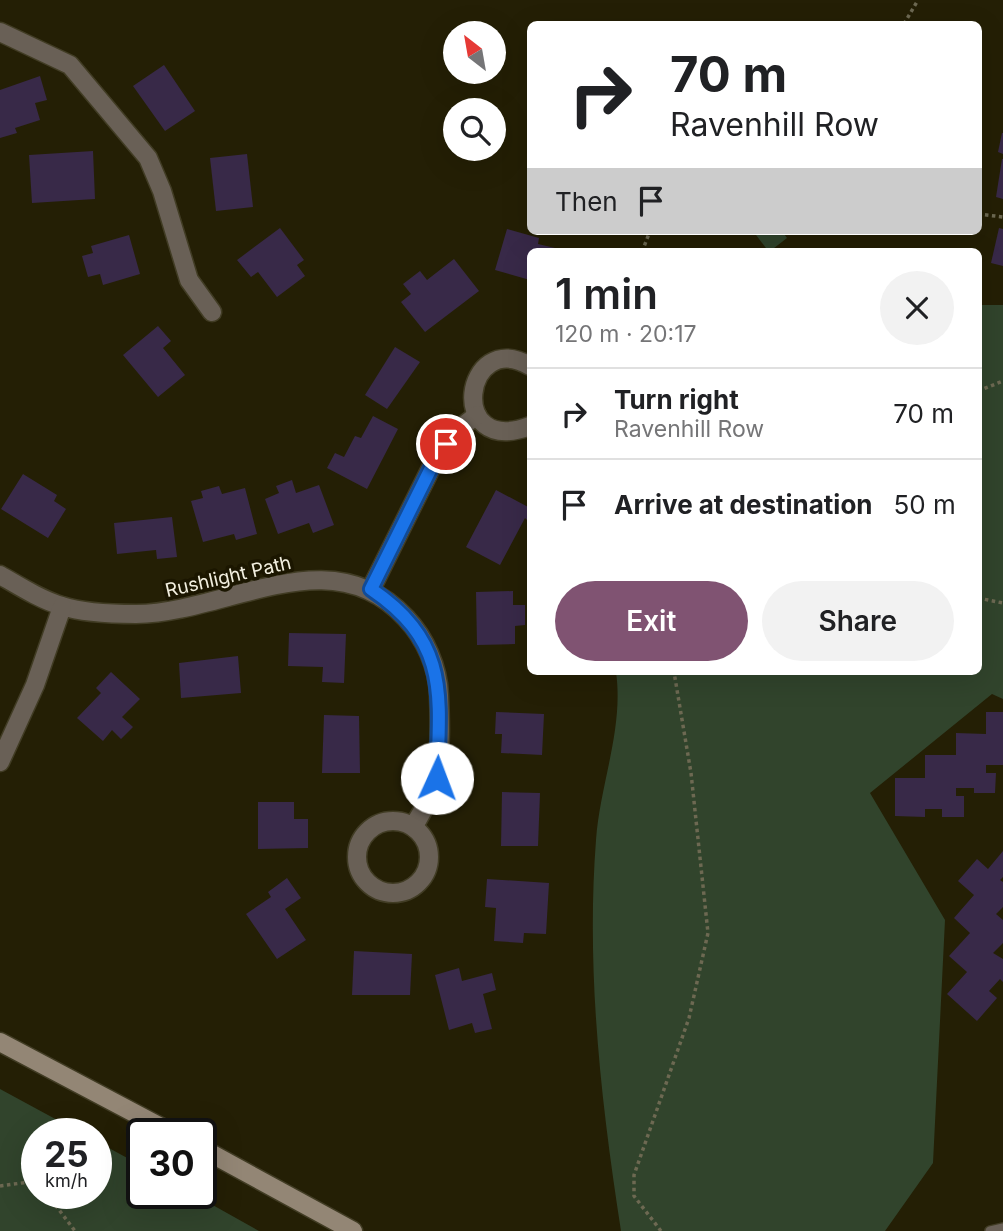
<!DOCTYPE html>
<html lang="en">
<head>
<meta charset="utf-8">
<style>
	body { margin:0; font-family:Inter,sans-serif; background:#f2f2f2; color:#202124; height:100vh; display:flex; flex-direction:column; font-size:26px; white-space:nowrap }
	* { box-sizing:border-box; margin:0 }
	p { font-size:23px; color:#757577 }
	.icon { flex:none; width:38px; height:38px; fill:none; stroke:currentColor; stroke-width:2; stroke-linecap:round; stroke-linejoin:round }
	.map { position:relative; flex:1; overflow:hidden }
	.panel { position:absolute; left:527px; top:248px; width:455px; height:427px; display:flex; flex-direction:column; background:#fff; border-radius:10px; box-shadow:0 7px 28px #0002 }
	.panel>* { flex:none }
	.banner { position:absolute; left:527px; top:21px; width:455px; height:214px; border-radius:10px; box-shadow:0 7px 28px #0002; background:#fff; color:#202124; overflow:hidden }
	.needle { width:46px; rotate:329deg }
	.controls { position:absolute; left:443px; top:21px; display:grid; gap:14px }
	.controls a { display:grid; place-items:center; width:63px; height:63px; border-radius:50%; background:#fff; box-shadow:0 7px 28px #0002; font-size:35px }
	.speed { position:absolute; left:21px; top:1118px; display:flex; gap:14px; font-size:35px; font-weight:700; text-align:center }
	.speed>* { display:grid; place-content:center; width:91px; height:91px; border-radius:50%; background:#fff; box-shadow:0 7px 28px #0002; line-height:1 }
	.speed small { font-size:18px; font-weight:400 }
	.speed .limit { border:4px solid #111; border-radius:10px; background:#fff; color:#111 }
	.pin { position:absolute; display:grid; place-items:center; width:60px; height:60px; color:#fff; margin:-30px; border:4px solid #fff; border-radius:50%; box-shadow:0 2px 7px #0007 }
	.me { position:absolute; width:77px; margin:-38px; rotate:2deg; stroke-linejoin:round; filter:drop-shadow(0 0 5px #0008) }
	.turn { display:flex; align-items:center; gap:24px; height:147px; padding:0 28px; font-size:32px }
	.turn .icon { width:91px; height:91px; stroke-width:2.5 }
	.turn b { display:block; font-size:49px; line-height:60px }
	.then { display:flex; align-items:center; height:66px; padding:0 28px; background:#0003; gap:14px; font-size:26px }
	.round { display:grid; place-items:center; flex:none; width:74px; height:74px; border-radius:37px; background:#f2f2f2 }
	.summary { display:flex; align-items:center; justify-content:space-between; height:119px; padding:0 28px }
	h1 { font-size:42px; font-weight:600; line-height:52px }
	.cta { display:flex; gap:14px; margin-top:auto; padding:14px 28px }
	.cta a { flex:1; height:80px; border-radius:42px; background:#805372; color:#fff; font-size:28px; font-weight:600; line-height:80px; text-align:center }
	.cta a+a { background:#f2f2f2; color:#202124 }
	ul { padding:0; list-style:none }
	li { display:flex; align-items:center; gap:21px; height:91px; padding:0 28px; border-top:2px solid #e0e0e0 }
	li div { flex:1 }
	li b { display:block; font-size:26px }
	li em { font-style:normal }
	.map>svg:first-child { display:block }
</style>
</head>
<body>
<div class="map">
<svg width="1003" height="1231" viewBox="0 0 1003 1231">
	<rect width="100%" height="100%" fill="#241f05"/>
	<!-- green -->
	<g fill="#31442c">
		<polygon points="753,231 782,231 787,238 769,252"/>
		<path d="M978,305H1003V699L992,694L870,793L945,920L933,1163L885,1231H621C601,1102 586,971 596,840C600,784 624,728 616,672H978Z"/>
		<polygon points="0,1089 83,1134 37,1134 37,1194 96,1194 96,1141 142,1166 142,1194 193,1194 259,1231 0,1231"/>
	</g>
	<!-- building -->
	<g fill="#382948">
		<polygon points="164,65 195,111 165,131 133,86"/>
		<polygon points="40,76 47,100 35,103 40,120 15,128 17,133 0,138 0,90"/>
		<polygon points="1002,133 1003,133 1003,154 998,152"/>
		<polygon points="93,151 95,199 32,203 29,155"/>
		<polygon points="247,154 253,207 216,211 210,158"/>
		<polygon points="1002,159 1003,159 1003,199 996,197"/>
		<polygon points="280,228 304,260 297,265 305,276 277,297 258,272 251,277 237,260"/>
		<polygon points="999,228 1003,229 1003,266 991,263"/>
		<polygon points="507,229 539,238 538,244 555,248 554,252 530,252 530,280 495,270"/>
		<polygon points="129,235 140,274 103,285 100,274 88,277 82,256 93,253 91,246"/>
		<polygon points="454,259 479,291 425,332 401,302 411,294 403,284 420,271 427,280"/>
		<polygon points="158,326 171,341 163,348 185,375 158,397 123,355"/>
		<polygon points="395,347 420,362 387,409 365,395"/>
		<polygon points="373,416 398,429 367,489 327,468 335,453 344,457 355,436 361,438"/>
		<polygon points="23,474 57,495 54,501 66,509 48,538 1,509"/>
		<polygon points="292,480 296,493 319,485 334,525 313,533 309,523 278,534 265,499 279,493 276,486"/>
		<polygon points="219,486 222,494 245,488 257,534 236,540 234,534 203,542 191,501 203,498 201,491"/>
		<polygon points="496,490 530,508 527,520 525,518 500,565 466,547"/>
		<polygon points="172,517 177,557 157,559 156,550 117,554 114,523"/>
		<polygon points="513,591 513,605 525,605 525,625 515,626 515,644 477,645 476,592"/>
		<polygon points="289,633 346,634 344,683 322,682 323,667 288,666"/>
		<polygon points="238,656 241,693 181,698 179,663"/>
		<polygon points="111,672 140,699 122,717 133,727 121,739 112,730 103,741 77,718 101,693 96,688"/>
		<polygon points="496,712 544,714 542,755 501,753 502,734 495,734"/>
		<polygon points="986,712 1003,712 1003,765 986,765 986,773 996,773 995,793 974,793 974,788 956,788 956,796 964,796 964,817 942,817 942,809 925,809 925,817 895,816 895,778 925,778 925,755 956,755 956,733 986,734"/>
		<polygon points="324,715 359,716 360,773 322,773"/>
		<polygon points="502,792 540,793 538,846 501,846"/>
		<polygon points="258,802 294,802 294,819 308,819 308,848 258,849"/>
		<polygon points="1003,851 1003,877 1000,880 1003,882 1003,907 996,914 1003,920 1003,943 993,953 1003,959 1003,982 1000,979 989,991 997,998 977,1021 947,994 967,972 949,956 970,933 954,918 974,895 958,881 977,859 988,869"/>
		<polygon points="287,878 301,898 285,909 306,940 277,959 246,914 271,897 268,892"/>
		<polygon points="487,879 549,883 546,934 524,933 523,943 494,941 496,908 485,907"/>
		<polygon points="354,951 412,954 410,995 352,995"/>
		<polygon points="459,968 462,981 492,973 496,990 483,994 492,1029 475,1033 472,1023 449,1030 435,975"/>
	</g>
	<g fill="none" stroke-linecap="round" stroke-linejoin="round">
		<!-- lane casing -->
		<g stroke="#413c24" stroke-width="12">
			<polyline id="lane" points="990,1231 1003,1228"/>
		</g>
		<!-- street casing -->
		<g stroke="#413c24" stroke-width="21">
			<g id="street">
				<polyline points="0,32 70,65 148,158 162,191 189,280 212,312"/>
				<path d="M530,366C464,327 445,458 530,426"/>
				<path d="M0,575C19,586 41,600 62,606C83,613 113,614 136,614C228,613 330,536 406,618C425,638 438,667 439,695C441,746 442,783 413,827"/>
				<polyline points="371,589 437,456 455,432 477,415"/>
				<polyline points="0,762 35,685 62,607"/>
				<circle cx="393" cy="857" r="36"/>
			</g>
		</g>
		<!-- secondary casing -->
		<g stroke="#413c24" stroke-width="21">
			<g id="secondary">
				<polyline points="0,1042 174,1134"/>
				<polyline points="201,1148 353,1231"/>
			</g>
		</g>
		<!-- path -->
		<g stroke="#6d6952" stroke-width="3.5" stroke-dasharray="3.5 3.5" stroke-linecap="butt">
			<polyline points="904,24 918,0"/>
			<polyline points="978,214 1003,217"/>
			<polyline points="642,252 650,231"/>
			<polyline points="978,391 1003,381"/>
			<polyline points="978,598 1003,603"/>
			<polyline points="0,1186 29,1182 37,1185"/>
			<polyline points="47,1194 75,1231"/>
			<polyline points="661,1231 634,1196 634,1175 689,1018 708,933 691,773 674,672"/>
		</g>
		<!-- lane -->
		<use href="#lane" stroke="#696056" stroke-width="9"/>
		<!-- street -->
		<use href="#street" stroke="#696056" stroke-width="18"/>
		<!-- secondary -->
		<use href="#secondary" stroke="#938675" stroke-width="18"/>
	</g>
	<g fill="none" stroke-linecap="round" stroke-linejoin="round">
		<!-- route casing -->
		<g stroke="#114b97" stroke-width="18">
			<path id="route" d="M437,778C440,694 449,642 371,589L437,456L446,444"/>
		</g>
		<!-- route -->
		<use href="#route" stroke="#1a73e8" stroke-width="12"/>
	</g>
	<g text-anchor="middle" stroke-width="7" stroke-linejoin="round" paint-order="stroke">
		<!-- street labels -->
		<g font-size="19" fill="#f2efdf" stroke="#1b1600">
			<text transform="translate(228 576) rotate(-13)" y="7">Rushlight Path</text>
		</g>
	</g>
</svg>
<div class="controls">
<a><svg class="needle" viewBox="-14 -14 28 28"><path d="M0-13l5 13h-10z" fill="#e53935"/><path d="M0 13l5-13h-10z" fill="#757577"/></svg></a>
<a><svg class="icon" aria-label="search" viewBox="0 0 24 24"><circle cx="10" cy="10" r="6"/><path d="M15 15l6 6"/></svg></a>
</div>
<div class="speed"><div>25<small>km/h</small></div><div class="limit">30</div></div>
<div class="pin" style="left:446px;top:444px;background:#d93025"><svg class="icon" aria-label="arrive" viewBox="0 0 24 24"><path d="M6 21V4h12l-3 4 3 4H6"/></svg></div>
<svg class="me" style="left:437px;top:778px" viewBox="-20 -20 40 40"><circle r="19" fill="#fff"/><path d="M0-13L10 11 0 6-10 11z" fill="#1a73e8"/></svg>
<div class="banner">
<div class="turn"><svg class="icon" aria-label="right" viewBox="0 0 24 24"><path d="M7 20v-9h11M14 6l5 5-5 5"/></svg><div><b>70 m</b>Ravenhill Row</div></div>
<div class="then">Then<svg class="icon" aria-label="arrive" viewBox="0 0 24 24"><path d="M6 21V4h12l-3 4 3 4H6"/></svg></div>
</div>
<section class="panel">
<div class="summary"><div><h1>1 min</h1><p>120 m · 20:17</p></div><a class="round"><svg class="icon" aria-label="close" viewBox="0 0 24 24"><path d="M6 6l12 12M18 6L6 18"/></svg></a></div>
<ul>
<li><svg class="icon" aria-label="right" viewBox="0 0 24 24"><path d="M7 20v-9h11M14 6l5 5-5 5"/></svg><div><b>Turn right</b><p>Ravenhill Row</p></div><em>70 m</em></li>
<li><svg class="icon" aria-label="arrive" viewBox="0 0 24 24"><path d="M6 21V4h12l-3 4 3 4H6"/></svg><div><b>Arrive at destination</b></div><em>50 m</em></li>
</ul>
<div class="cta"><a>Exit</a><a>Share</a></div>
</section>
</div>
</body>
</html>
